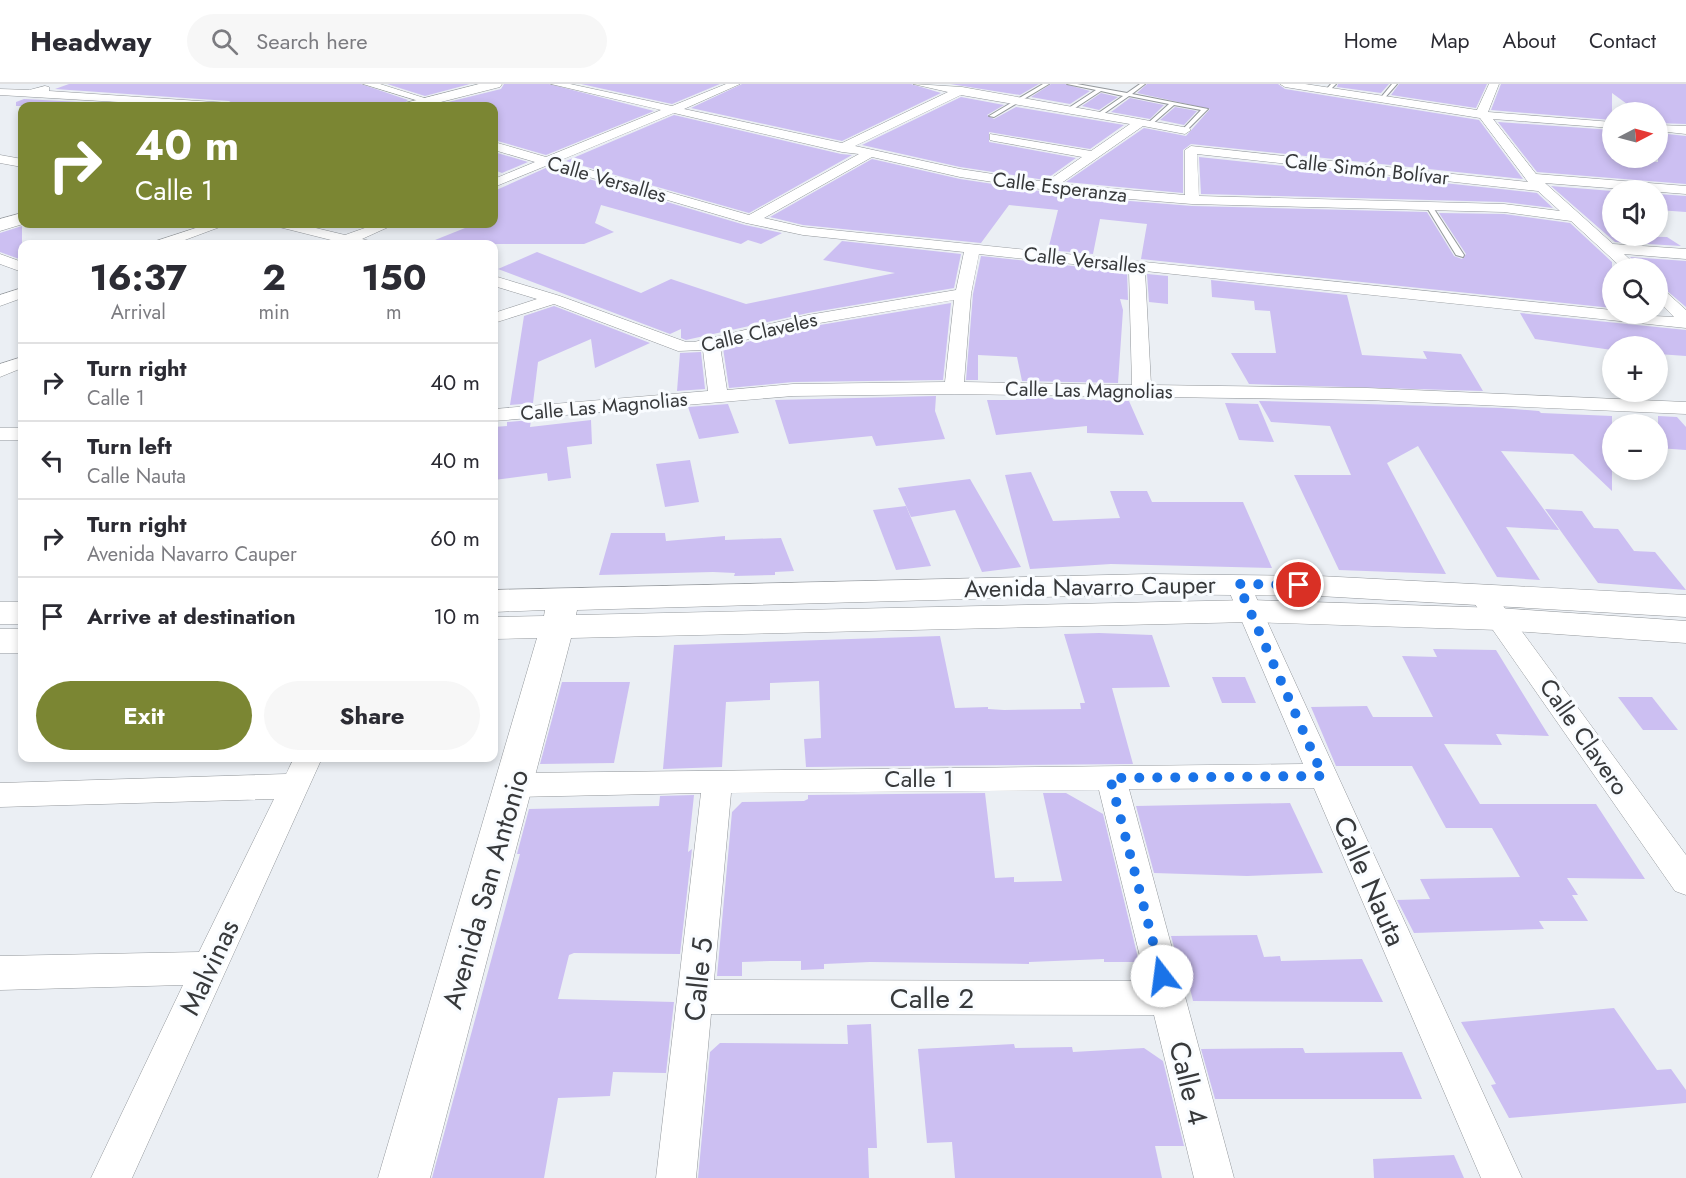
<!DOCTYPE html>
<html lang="en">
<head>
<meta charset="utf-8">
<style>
	body { margin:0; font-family:Jost,sans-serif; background:#f7f7f7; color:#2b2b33; height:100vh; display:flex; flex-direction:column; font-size:22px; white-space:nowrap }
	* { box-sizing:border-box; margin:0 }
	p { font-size:20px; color:#7c7c81 }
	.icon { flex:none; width:33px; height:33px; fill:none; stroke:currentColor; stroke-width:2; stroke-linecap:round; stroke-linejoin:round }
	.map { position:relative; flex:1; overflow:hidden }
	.panel { position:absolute; left:18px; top:156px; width:480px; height:522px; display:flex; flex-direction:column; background:#fff; border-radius:12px; box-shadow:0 3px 9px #0003 }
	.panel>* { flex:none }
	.guide { position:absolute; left:18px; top:18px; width:480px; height:126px; border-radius:12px; box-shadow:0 3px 9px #0003; background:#7b8633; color:#fff; overflow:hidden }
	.needle { width:39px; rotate:84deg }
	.tools { position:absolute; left:1602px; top:18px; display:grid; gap:12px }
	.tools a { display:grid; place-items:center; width:66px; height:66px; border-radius:50%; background:#fff; box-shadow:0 3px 9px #0003; font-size:30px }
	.pin { position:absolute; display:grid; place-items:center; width:51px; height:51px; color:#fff; margin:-26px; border:3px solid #fff; border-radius:50%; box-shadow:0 2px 6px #0007 }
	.me { position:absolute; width:66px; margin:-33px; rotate:345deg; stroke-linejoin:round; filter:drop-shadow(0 0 4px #0008) }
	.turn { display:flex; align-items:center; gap:21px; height:126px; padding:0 18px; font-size:27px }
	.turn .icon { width:78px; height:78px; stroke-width:2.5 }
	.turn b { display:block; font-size:42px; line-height:51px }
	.eta { display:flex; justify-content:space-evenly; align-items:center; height:102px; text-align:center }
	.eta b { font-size:36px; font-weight:700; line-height:42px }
	.button { display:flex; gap:12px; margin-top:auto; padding:12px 18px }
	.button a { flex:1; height:69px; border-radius:36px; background:#7b8633; color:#fff; font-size:24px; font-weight:700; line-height:69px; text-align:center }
	.button a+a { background:#f7f7f7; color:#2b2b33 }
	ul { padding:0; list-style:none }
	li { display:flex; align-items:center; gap:18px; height:78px; padding:0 18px; border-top:2px solid #e1e1e2 }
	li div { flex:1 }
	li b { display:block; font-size:22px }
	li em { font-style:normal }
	header { display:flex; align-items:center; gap:36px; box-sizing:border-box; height:84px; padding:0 30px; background:#fff; border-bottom:2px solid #e1e1e2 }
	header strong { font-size:28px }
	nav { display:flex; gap:33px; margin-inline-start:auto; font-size:21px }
	.search { width:420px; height:54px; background:#f7f7f7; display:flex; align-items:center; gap:15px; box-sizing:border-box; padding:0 21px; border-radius:33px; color:#7c7c81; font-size:22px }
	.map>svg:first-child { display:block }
</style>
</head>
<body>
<header>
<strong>Headway</strong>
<div class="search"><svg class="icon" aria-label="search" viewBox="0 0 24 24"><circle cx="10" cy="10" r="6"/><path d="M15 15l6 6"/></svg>Search here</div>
<nav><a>Home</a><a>Map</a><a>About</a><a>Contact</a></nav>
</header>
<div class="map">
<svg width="1686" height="1094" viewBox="0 0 1686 1094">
	<rect width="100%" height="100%" fill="#ebeff4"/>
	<!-- building -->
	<g fill="#ccbff2">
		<polygon points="69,0 361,0 408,16 401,22 237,22 229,17 55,5"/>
		<polygon points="387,0 470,0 425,12"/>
		<polygon points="504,0 549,0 654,27 546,71 494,56 494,22 432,22 501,5"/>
		<polygon points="581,0 720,0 672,20"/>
		<polygon points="742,0 911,0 941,9 842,57 691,24"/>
		<polygon points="950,0 1039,0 1020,11"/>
		<polygon points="1051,0 1065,0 1090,7 1070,20 1031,13"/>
		<polygon points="1147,0 1278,0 1285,5 1479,36 1523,95 1191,60 1183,66 1183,109 1066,98 1144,44 1186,52 1210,25 1137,9"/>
		<polygon points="1338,0 1389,0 1381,9 1337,3"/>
		<polygon points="1399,0 1487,0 1476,24 1391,11"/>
		<polygon points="1501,0 1686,0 1686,40 1658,39 1658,28 1638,28 1612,9 1612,36 1491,26"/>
		<polygon points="1101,9 1118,13 1099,26 1082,22"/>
		<polygon points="961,13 1004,21 987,31 994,35 1016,23 1124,41 1090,65 989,48 989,58 1076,74 1045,96 960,83 862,61"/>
		<polygon points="1130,14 1164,21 1150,35 1111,28"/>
		<polygon points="24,15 156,22 16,22 16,18"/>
		<polygon points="1175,23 1197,27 1184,41 1160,36"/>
		<polygon points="674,31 841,70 852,71 749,129 566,77"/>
		<polygon points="1498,38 1612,46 1612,74 1625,75 1658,78 1658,49 1686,52 1686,100 1537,88"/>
		<polygon points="494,68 528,78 502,89 494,86"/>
		<polygon points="1199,73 1537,109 1553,124 1504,118 1201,110"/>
		<polygon points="872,75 960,95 1080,113 1192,122 1427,128 1454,172 1462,175 1466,170 1439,129 1504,130 1570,139 1612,178 1612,224 1141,175 1147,140 1100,135 1093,170 1048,166 1058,126 1009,121 981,159 803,141 770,133"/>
		<polygon points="548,83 745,141 782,149 761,160 748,156 741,160 601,121 595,139 614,148 584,160 425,160 475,140 494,140 494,107"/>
		<polygon points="1551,102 1612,107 1612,152 1667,153 1681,162 1615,158"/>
		<polygon points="1658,110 1686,112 1686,128 1658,126"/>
		<polygon points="22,142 22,176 0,168 0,149"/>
		<polygon points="842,157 961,170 954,204 808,229 686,256 681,254 681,245 670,250 498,185 537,168 641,209 671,195 746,220 895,189 823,176"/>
		<polygon points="981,172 1127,188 1128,216 1120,215 1123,226 1118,299 1022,297 1017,273 978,271 978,296 966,296 973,210"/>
		<polygon points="1630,173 1686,177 1686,223 1658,199 1658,184 1642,184"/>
		<polygon points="1147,190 1168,192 1168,220 1149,218"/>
		<polygon points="1211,196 1347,211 1362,271 1427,275 1423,267 1461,270 1483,307 1249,300 1231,269 1276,269 1270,227 1255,226 1254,217 1212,213"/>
		<polygon points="951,219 943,296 793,298 729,304 723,264 808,243"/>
		<polygon points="554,222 650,259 595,284 591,255 538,278 533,319 510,321 524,232"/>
		<polygon points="1520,229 1686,246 1686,272 1658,270 1658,262 1612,262 1612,266 1535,255"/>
		<polygon points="701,268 705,305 677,307 680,269"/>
		<polygon points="936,312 935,327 945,355 876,362 872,352 789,360 775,316"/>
		<polygon points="1026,313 1129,317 1144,351 1087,349 1087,342 996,351 987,316 1026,316"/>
		<polygon points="1259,317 1502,324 1539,327 1541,329 1612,332 1612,407 1573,370 1501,367 1559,446 1506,443 1540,496 1497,493 1418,362 1387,379 1446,490 1339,486 1294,391 1351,391 1330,342 1271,338"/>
		<polygon points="1225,319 1258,320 1274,358 1239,356"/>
		<polygon points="728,320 739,349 699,355 688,323"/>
		<polygon points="1658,332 1677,333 1686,343 1686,366 1658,364"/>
		<polygon points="531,336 530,343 591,336 592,360 567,363 571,394 548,397 547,389 494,396 494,343 507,342 507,338"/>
		<polygon points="690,376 699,418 665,423 656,380"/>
		<polygon points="1031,388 1053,437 1120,434 1110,407 1147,407 1152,418 1243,418 1272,484 1111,480 1030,485 1005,391"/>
		<polygon points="970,395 1021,483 982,488 955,426 911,433 898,404"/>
		<polygon points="906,422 931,482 896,486 873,426"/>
		<polygon points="1545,425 1582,427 1594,444 1618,445 1634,467 1655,468 1686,506 1598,499"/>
		<polygon points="611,449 665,449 666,457 725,452 725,456 781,454 794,487 775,488 775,491 734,492 735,489 713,488 599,491"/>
		<polygon points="1099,549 1152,551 1170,603 1112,604 1133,680 806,683 804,655 821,654 819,597 770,599 770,616 726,618 722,683 663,685 674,561 940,552 955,624 988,623 988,625 1004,626 1081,625 1080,619 1085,619 1064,550"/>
		<polygon points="1433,565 1496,566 1549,652 1496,650 1502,661 1444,660 1480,720 1596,720 1645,795 1567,794 1578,811 1572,811 1588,837 1539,837 1544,845 1414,849 1397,816 1430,815 1420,795 1520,793 1492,744 1446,744 1412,682 1336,682 1311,623 1367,622 1373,633 1433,633 1402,572 1437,573"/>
		<polygon points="1212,593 1245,593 1256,619 1222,619"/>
		<polygon points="562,598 630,598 614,679 540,680"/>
		<polygon points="1618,613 1652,613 1678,646 1643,646"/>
		<polygon points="985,709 995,794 1014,793 1014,798 1062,797 1043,709 1066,709 1103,730 1139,878 1104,878 1104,875 1029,878 1029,880 870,878 824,880 824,885 801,886 801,877 770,877 742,878 742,892 717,892 732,728 742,718 804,717 808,715 808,711"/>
		<polygon points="694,711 688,768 692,765 680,870 574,869 569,871 558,915 674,918 666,989 613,988 610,1012 558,1014 544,1094 432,1094 520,770 517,770 529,725 659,722 660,712"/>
		<polygon points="1290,719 1323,789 1247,792 1154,789 1136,722"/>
		<polygon points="1257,851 1264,873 1280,872 1281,877 1362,875 1383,918 1193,917 1187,892 1182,892 1171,852"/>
		<polygon points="1614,924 1657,986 1671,985 1686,1006 1686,1019 1509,1034 1491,1001 1496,1000 1461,938"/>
		<polygon points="871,940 877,1064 868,1064 869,1094 698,1094 710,968 720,959 848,960 847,941"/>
		<polygon points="1014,960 1015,964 1072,963 1073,968 1144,964 1163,977 1184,1062 1155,1062 1162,1094 955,1094 952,1058 927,1059 918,965"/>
		<polygon points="1303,964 1305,969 1402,968 1422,1015 1215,1015 1201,965"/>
		<polygon points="1454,1071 1464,1094 1374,1094 1373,1075"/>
	</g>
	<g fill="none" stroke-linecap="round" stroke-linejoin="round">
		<!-- lane casing -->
		<g stroke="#94989c" stroke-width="2">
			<g id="lane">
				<polygon points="1043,0 1049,0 994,33 989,32"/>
				<polygon points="1067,0 1077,0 1127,9 1140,0 1145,0 1132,10 1208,25 1185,48 1183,45 1201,26 1174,21 1150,42 1148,39 1169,20 1129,12 1099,33 1097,30 1123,12 1101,7 1069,28 1067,25 1096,6"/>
				<polygon points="1331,0 1336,0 1328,8 1324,8"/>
				<polygon points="1392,0 1397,0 1382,17 1378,17"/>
				<polygon points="1427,121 1432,122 1464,171 1463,173 1456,171 1426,122"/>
			</g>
		</g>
		<!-- street casing -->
		<g stroke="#94989c" stroke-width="1">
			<g id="street">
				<polygon points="363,0 380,0 434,17 429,20"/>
				<path d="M551,0H570L672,22L726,0H740L684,25L842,59L948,8L913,0L962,3L1189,44L1191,46L1185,50L1143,42L1060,100L1185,111V66L1191,62L1528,98L1480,34L1285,3L1280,0H1305L1477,26L1489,0H1499L1488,28L1612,38V44L1493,35L1536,90L1686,102V110L1545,99L1613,160L1686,165V175L1624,170L1639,184H1622L1571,137L1504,128L1192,120L1080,111L960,93L872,73L764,134L803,143L1612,226V230L1674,233L1658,217V204L1664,206L1686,226V244L1145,187L1151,301L1367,304L1686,318V330L1367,316L954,310L793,312L494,337V325L708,307L703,266L678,267L554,220L494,239V229L537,215L494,202V192L560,212L686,258H694L808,231L956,206L964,168L803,151L746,139L548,81L494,103V95L535,78L494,66V58L546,73L661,26ZM961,11L1130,40L1091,67L990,50V56L994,57L1082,73L1046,98L960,85L855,62ZM674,29L842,68L859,70L749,131L559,77ZM1197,70L1538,107L1560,127L1504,120L1199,112ZM979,170L1129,186L1132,301L964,298L971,210ZM954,216L945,298L793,300L727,306L720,262L808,241Z"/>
				<polygon points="45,2 49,3 49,7 229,19 235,22 186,22 0,11 0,5 29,6"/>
				<polygon points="1658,41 1686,42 1686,50 1658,47"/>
				<polygon points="0,71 22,75 22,83 0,79"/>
				<polygon points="208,140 228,140 174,160 154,160 156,157"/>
				<polygon points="277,140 299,140 345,151 376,140 395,140 362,155 370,157 372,160 338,160 335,157 279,143"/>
				<polygon points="0,170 22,178 22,188 0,180"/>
				<polygon points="22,204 22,214 0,222 0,211"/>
				<polygon points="22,273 22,284 0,293 0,280"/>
				<rect x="0" y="344" width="22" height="12"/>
				<path d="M1238,492L1247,494L1250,500L1522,1094H1481L1314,704L1129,705L1234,1094H1194L1154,931L711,930L696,1094H656L701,709L515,713L504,710L500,701L504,692L515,689L1303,680L1226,500L1229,494ZM1099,706L1146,897L714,896L731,709Z"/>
				<polygon points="1481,502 1490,504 1686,771 1686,811 1675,807 1472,516 1469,510 1472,504"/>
				<polygon points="294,674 322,674 132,1094 91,1094 183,901 0,906 0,872 199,868 274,715 0,723 0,699 286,690"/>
			</g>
		</g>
		<!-- secondary casing -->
		<g stroke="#94989c" stroke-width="1">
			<g id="secondary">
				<polygon points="479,0 502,0 500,3 425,22 403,22 405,19"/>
				<polygon points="22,129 23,140 0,147 0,135"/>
				<polygon points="1149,490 1319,492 1686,511 1686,533 1319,512 1149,510 577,526 576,531 1250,516 1499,524 1686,537 1686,559 1499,546 1250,538 571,554 430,1094 378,1094 537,554 494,555 494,533 544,532 545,526 494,528 494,506"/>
				<rect x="0" y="518" width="22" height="22"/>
				<rect x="0" y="545" width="22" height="24"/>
			</g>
		</g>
		<!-- lane -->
		<use href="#lane" fill="#fff" fill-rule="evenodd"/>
		<!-- street -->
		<use href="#street" fill="#fff" fill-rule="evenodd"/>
		<!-- secondary -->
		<use href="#secondary" fill="#fff" fill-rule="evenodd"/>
	</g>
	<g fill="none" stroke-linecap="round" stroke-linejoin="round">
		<!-- route -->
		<polyline stroke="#1a73e8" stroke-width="10" stroke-dasharray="0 18" points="1162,892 1110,694 1323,692 1238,500 1299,501"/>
	</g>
	<g text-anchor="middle" stroke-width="6" stroke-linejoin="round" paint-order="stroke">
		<!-- far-street labels -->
		<g font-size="20" fill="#37393b" stroke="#f9fcff">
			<text transform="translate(1367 85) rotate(6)" y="7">Calle Simón Bolívar</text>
			<text transform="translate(607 95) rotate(16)" y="7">Calle Versalles</text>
			<text transform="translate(1060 103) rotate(7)" y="7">Calle Esperanza</text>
			<text transform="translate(1085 176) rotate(6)" y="7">Calle Versalles</text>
			<text transform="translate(759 248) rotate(-13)" y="7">Calle Claveles</text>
			<text transform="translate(1089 306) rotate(1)" y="7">Calle Las Magnolias</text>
			<text transform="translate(604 322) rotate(-5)" y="7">Calle Las Magnolias</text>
		</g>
		<!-- street labels -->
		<g font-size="24" fill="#37393b" stroke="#f9fcff">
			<text transform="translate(1090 503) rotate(-1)" y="8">Avenida Navarro Cauper</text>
			<text transform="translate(1584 653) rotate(55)" y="8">Calle Clavero</text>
			<text x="919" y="703">Calle 1</text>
		</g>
		<!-- near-street labels -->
		<g font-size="28" fill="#37393b" stroke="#f9fcff">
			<text transform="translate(1370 797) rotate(66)" y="10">Calle Nauta</text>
			<text transform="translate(485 805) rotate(-74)" y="10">Avenida San Antonio</text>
			<text transform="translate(209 883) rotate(-65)" y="10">Malvinas</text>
			<text transform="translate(698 895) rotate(-84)" y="10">Calle 5</text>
			<text x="932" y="924">Calle 2</text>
			<text transform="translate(1189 999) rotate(76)" y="10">Calle 4</text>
		</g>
	</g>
</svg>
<div class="tools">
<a><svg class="needle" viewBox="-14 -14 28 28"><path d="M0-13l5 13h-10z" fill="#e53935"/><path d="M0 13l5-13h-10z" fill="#7c7c81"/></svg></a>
<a><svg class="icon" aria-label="sound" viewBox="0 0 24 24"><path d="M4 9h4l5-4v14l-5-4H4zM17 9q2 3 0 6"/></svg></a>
<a><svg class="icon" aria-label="search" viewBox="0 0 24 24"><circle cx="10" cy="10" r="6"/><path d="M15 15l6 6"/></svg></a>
<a>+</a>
<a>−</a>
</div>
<div class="pin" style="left:1299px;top:501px;background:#d93025"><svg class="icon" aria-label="arrive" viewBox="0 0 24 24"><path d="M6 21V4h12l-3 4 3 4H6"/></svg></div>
<svg class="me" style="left:1162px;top:892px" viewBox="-20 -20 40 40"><circle r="19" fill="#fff"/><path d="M0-13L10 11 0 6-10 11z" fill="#1a73e8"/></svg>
<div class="guide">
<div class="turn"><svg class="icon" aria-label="right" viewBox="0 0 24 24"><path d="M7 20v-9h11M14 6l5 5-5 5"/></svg><div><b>40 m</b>Calle 1</div></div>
</div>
<section class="panel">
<div class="eta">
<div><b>16:37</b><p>Arrival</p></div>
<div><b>2</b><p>min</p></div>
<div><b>150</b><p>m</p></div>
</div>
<ul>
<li><svg class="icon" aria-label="right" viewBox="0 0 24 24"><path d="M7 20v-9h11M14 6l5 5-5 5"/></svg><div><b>Turn right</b><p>Calle 1</p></div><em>40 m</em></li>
<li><svg class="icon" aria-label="left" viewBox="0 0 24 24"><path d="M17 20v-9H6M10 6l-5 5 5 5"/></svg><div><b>Turn left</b><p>Calle Nauta</p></div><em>40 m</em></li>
<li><svg class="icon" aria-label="right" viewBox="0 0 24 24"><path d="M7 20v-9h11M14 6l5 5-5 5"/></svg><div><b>Turn right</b><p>Avenida Navarro Cauper</p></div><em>60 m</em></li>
<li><svg class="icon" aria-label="arrive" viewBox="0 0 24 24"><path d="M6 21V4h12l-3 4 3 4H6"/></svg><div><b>Arrive at destination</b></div><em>10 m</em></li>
</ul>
<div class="button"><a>Exit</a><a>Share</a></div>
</section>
</div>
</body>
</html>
